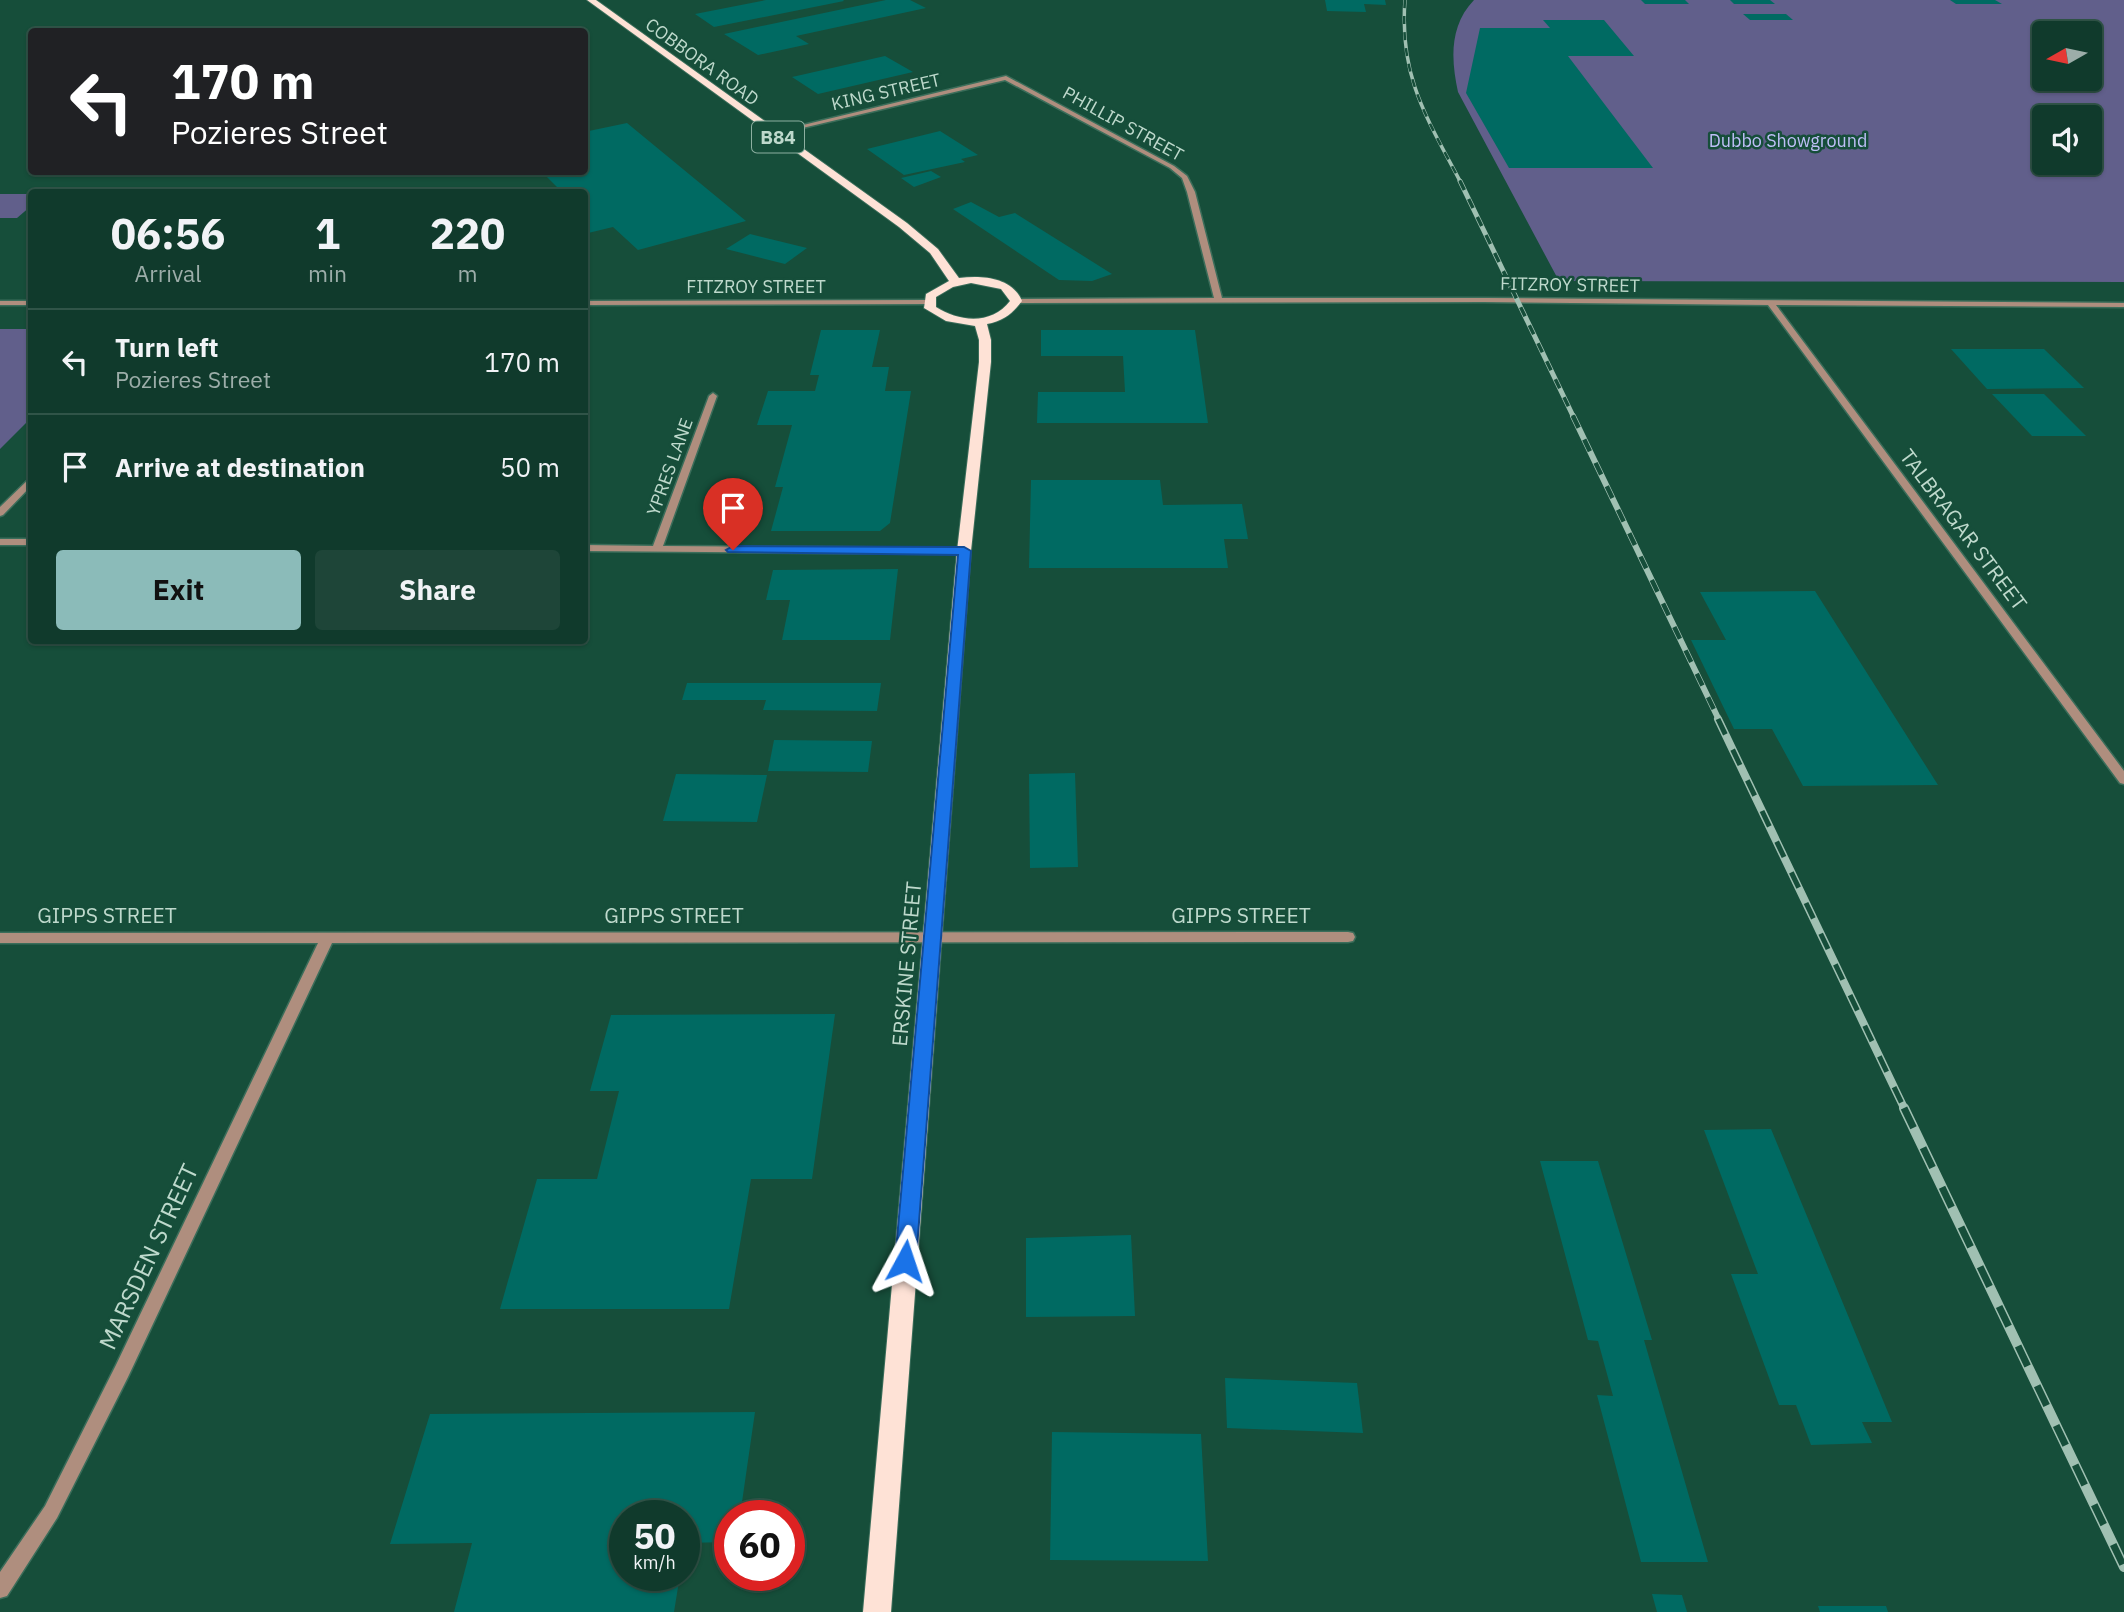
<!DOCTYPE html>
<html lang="en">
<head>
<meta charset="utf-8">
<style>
	body { margin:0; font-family:"IBM Plex Sans",sans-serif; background:#1e4538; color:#f1f3f6; height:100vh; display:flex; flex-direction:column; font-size:26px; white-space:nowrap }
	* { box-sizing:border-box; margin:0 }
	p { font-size:23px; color:#9cada9 }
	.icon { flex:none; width:38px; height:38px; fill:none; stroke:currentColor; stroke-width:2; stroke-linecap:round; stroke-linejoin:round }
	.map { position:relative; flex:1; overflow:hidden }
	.details { position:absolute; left:28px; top:189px; width:560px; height:455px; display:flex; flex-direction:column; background:#103a2c; border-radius:7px; box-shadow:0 2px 5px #0004,0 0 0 2px #305448 }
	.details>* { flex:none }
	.guide { position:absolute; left:28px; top:28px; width:560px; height:147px; border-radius:7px; box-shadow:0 2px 5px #0004,0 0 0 2px #305448; background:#202124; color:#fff; overflow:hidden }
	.needle { width:46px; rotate:261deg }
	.tools { position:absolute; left:2032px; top:21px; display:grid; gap:14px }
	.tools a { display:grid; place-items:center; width:70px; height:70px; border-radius:7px; background:#103a2c; box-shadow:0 2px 5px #0004,0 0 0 2px #305448; font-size:35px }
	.speed { position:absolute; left:609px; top:1500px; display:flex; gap:14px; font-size:35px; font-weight:700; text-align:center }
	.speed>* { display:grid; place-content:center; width:91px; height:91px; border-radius:50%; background:#103a2c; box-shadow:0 2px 5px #0004,0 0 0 2px #305448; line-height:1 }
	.speed small { font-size:18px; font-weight:400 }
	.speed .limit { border:10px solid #d22; background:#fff; color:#111 }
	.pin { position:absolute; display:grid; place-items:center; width:60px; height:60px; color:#fff; margin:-72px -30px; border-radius:50% 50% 50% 0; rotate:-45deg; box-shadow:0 0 7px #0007 }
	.pin .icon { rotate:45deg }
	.me { position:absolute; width:77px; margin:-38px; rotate:5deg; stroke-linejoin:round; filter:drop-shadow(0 0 5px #0008) }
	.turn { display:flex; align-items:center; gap:24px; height:147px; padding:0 28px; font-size:32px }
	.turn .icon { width:91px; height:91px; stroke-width:2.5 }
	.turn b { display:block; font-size:49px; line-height:60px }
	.eta { display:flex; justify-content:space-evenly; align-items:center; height:119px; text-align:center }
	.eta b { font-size:42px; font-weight:700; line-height:49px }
	.primary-button { display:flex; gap:14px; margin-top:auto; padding:14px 28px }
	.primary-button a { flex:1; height:80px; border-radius:7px; background:#8bbbb9; color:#111; font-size:28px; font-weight:700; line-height:80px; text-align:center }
	.primary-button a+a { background:#1e4538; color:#f1f3f6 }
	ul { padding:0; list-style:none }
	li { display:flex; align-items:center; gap:21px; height:105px; padding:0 28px; border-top:2px solid #305448 }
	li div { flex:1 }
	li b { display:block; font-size:26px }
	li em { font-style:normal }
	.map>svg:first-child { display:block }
</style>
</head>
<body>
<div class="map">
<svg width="2124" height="1612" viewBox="0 0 2124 1612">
	<rect width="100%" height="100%" fill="#164e3a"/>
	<!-- green -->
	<g fill="#615f8b" fill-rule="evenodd">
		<path d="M1474,0H2124V282L1559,281L1458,92C1451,60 1449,26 1474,0ZM2044,33H2090V79H2044ZM2044,117H2090V163H2044Z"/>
		<polygon points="0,194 31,194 31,206 17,218 0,218"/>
		<polygon points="0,329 31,329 32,417 0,449"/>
	</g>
	<!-- building -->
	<g fill="#006a62">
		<polygon points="766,0 843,0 844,1 714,27 695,14"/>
		<polygon points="886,0 910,0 926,8 796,36 809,44 758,55 724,34"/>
		<polygon points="1325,0 1385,0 1386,5 1364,4 1366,12 1327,11"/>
		<polygon points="1641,0 1685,0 1689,4 1645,4"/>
		<polygon points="1730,0 1770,0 1775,4 1734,4"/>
		<polygon points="1950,0 1995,0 2002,4 1956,4"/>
		<polygon points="1743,14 1786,14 1793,20 1750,20"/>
		<polygon points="1543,20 1604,20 1634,56 1568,56 1653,168 1509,168 1466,93 1480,28 1550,28"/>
		<polygon points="885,56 913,72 818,94 792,77"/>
		<polygon points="627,123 746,221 638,250 613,227 584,234 584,192 541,192 557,187 546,176 563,172 584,172 584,132"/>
		<polygon points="940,131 978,155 961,159 965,162 904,175 867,149"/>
		<polygon points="931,171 941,177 914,187 901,178"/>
		<polygon points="971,202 999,217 1015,213 1112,274 1092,281 1059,280 953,209"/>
		<polygon points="750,234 807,248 785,264 726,249"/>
		<polygon points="821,330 880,330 872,367 889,367 885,391 911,391 890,523 880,531 771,531 783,487 775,487 792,425 757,425 768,391 815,391 819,375 810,375"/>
		<polygon points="1041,330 1195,330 1208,423 1037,423 1038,392 1125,392 1123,356 1041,356"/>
		<polygon points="1951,349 2044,349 2084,388 1987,389"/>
		<polygon points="1992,394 2044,394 2086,436 2032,436"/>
		<polygon points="1031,480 1160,480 1163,505 1242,504 1248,539 1224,539 1228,568 1029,568"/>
		<polygon points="898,569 890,640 782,640 790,600 766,600 773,570"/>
		<polygon points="1815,591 1938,785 1803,786 1772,729 1734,729 1691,640 1726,640 1700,592"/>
		<polygon points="687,683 881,683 877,711 763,710 766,700 682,700"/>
		<polygon points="774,740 872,741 868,772 768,771"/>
		<polygon points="1075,773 1078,867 1030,868 1029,774"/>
		<polygon points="676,774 767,775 757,822 663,821"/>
		<polygon points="835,1014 812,1179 751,1179 729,1309 500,1309 537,1179 597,1179 619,1091 590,1091 611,1015"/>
		<polygon points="1771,1129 1892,1422 1862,1422 1872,1443 1811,1445 1796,1405 1779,1405 1731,1274 1758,1274 1704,1130"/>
		<polygon points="1540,1161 1598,1161 1652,1340 1644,1340 1708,1562 1641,1562 1597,1395 1613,1396 1598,1341 1588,1340"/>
		<polygon points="1131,1235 1135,1316 1026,1317 1026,1238"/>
		<polygon points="1225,1378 1357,1383 1363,1433 1227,1428"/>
		<polygon points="755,1412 740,1516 730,1516 730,1542 684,1543 684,1516 625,1516 625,1575 680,1575 674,1612 454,1612 472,1543 390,1544 430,1414"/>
		<polygon points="1052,1432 1201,1434 1208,1561 1050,1560"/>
		<polygon points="1652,1594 1682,1595 1687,1612 1657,1612"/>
		<polygon points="1818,1606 1886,1606 1888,1612 1820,1612"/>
	</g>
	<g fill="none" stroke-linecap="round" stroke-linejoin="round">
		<!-- minor casing -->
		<g stroke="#3b6d5a" stroke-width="3">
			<g id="minor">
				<polygon points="1006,76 1174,166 1187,176 1195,192 1222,298 1484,298 2124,303 2124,307 1776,305 2124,771 2124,784 2120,783 1768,305 1484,302 1016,303 1013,303 1013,299 1214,298 1187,192 1182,178 1170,168 1005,80 773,135 770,133"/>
				<polygon points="931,300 932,302 928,304 584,305 584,301"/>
				<rect x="0" y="301" width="32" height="4"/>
				<polygon points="713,393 717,396 663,546 964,548 969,551 964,554 584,551 584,545 653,546 709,396"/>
				<polygon points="32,476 32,485 3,515 0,516 0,507"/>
				<rect x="0" y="539" width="32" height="6"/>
				<polygon points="1348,932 1353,933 1355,937 1353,941 1348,942 332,943 128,1377 57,1518 7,1596 0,1598 0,1572 45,1506 116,1365 318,943 0,943 0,933"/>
			</g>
		</g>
		<!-- major casing -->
		<g stroke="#3b6d5a" stroke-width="2">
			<path id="major" d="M587,0H596L907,223L938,249L959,278C982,275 1012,277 1022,301C1012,314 1003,321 987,324L991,340V362L971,551L891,1612H863L957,551L979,362V340L975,326L946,321L924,308L926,294L949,281L930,253L899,227ZM971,283L1001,289L1010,301C992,325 959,322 936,307V297L953,287Z"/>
		</g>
		<!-- minor -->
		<use href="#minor" fill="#af8e7e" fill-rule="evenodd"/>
		<!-- major -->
		<use href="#major" fill="#fee2d6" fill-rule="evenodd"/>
		<!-- rail-far4 casing -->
		<g stroke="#a0c0b2" stroke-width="3.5">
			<path id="rail-far4" d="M1405,0C1399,77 1427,118 1461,183"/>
		</g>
		<!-- rail-far3 casing -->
		<g stroke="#a0c0b2" stroke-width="5">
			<polyline id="rail-far3" points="1460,181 1574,418"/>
		</g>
		<!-- rail-far2 casing -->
		<g stroke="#a0c0b2" stroke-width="6">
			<polyline id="rail-far2" points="1573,416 1719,720"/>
		</g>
		<!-- rail-far1 casing -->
		<g stroke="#a0c0b2" stroke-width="8">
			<polyline id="rail-far1" points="1718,719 1905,1110"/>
		</g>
		<!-- rail casing -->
		<g stroke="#a0c0b2" stroke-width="10">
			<polyline id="rail" points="1904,1108 2124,1567"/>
		</g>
		<!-- rail-far4 -->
		<use href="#rail-far4" stroke="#164e3a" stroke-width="2.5" stroke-dasharray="8" stroke-linecap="butt"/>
		<!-- rail-far3 -->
		<use href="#rail-far3" stroke="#164e3a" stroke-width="3.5" stroke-dasharray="10" stroke-linecap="butt"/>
		<!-- rail-far2 -->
		<use href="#rail-far2" stroke="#164e3a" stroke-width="4.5" stroke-dasharray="13" stroke-linecap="butt"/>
		<!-- rail-far1 -->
		<use href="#rail-far1" stroke="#164e3a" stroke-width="5" stroke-dasharray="17" stroke-linecap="butt"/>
		<!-- rail -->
		<use href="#rail" stroke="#164e3a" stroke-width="7" stroke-dasharray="22" stroke-linecap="butt"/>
	</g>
	<!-- route -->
	<polygon fill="#1a73e8" stroke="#114b97" stroke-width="2" points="733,546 964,547 971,551 916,1261 913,1269 905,1272 898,1269 895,1261 958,555 728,552 726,550"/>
	<g text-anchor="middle" stroke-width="5" stroke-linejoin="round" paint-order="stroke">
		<!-- far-street labels -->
		<g font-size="18" fill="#bed9cc" stroke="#164e3a">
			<text transform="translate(702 62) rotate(36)" y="6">COBBORA ROAD</text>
			<text transform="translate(886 92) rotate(-13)" y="6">KING STREET</text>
			<text transform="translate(1123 124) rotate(29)" y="6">PHILLIP STREET</text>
			<text transform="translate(1570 285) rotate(1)" y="6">FITZROY STREET</text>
			<text x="756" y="293">FITZROY STREET</text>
			<text transform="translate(670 467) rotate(-70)" y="6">YPRES LANE</text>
		</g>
		<!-- far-park labels -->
		<g font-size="18" fill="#bfbef7" stroke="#164e3a">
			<text x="1788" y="147">Dubbo Showground</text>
		</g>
		<!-- shield labels -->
		<rect fill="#164e3a" stroke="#8cafa0" stroke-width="2" x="752" y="121.5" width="52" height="31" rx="5"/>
		<g font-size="19" font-weight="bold" fill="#bed9cc">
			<text x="778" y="144">B84</text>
		</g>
		<!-- street labels -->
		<g font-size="21" fill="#bed9cc" stroke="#164e3a">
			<text transform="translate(1963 530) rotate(53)" y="7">TALBRAGAR STREET</text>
			<text x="107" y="923">GIPPS STREET</text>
			<text x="674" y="923">GIPPS STREET</text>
			<text x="1241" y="923">GIPPS STREET</text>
			<text transform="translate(907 964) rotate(-85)" y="7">ERSKINE STREET</text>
		</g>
		<!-- near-street labels -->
		<g font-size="24" fill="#bed9cc" stroke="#164e3a">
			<text transform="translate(149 1257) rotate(-65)" y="8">MARSDEN STREET</text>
		</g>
	</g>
</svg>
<div class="tools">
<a><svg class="needle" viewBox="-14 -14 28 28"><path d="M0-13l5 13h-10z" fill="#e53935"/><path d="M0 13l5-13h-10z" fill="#9cada9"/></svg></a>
<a><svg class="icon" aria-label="sound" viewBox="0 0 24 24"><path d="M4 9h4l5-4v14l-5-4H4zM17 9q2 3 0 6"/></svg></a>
</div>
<div class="speed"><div>50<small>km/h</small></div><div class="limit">60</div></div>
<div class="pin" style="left:733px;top:550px;background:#d93025"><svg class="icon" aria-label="arrive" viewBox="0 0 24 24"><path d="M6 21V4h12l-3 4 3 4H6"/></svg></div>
<svg class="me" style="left:905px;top:1261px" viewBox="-20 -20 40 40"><path d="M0-17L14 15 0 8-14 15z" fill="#1a73e8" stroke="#fff" stroke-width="4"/></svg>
<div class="guide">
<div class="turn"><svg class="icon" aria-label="left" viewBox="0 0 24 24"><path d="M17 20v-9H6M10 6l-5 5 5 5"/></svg><div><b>170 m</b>Pozieres Street</div></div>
</div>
<section class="details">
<div class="eta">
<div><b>06:56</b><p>Arrival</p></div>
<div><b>1</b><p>min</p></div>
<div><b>220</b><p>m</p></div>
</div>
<ul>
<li><svg class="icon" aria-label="left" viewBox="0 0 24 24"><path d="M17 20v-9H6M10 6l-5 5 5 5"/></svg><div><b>Turn left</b><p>Pozieres Street</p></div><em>170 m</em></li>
<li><svg class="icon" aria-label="arrive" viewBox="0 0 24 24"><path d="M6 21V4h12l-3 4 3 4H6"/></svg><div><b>Arrive at destination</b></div><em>50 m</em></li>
</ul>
<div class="primary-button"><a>Exit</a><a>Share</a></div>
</section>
</div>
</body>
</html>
